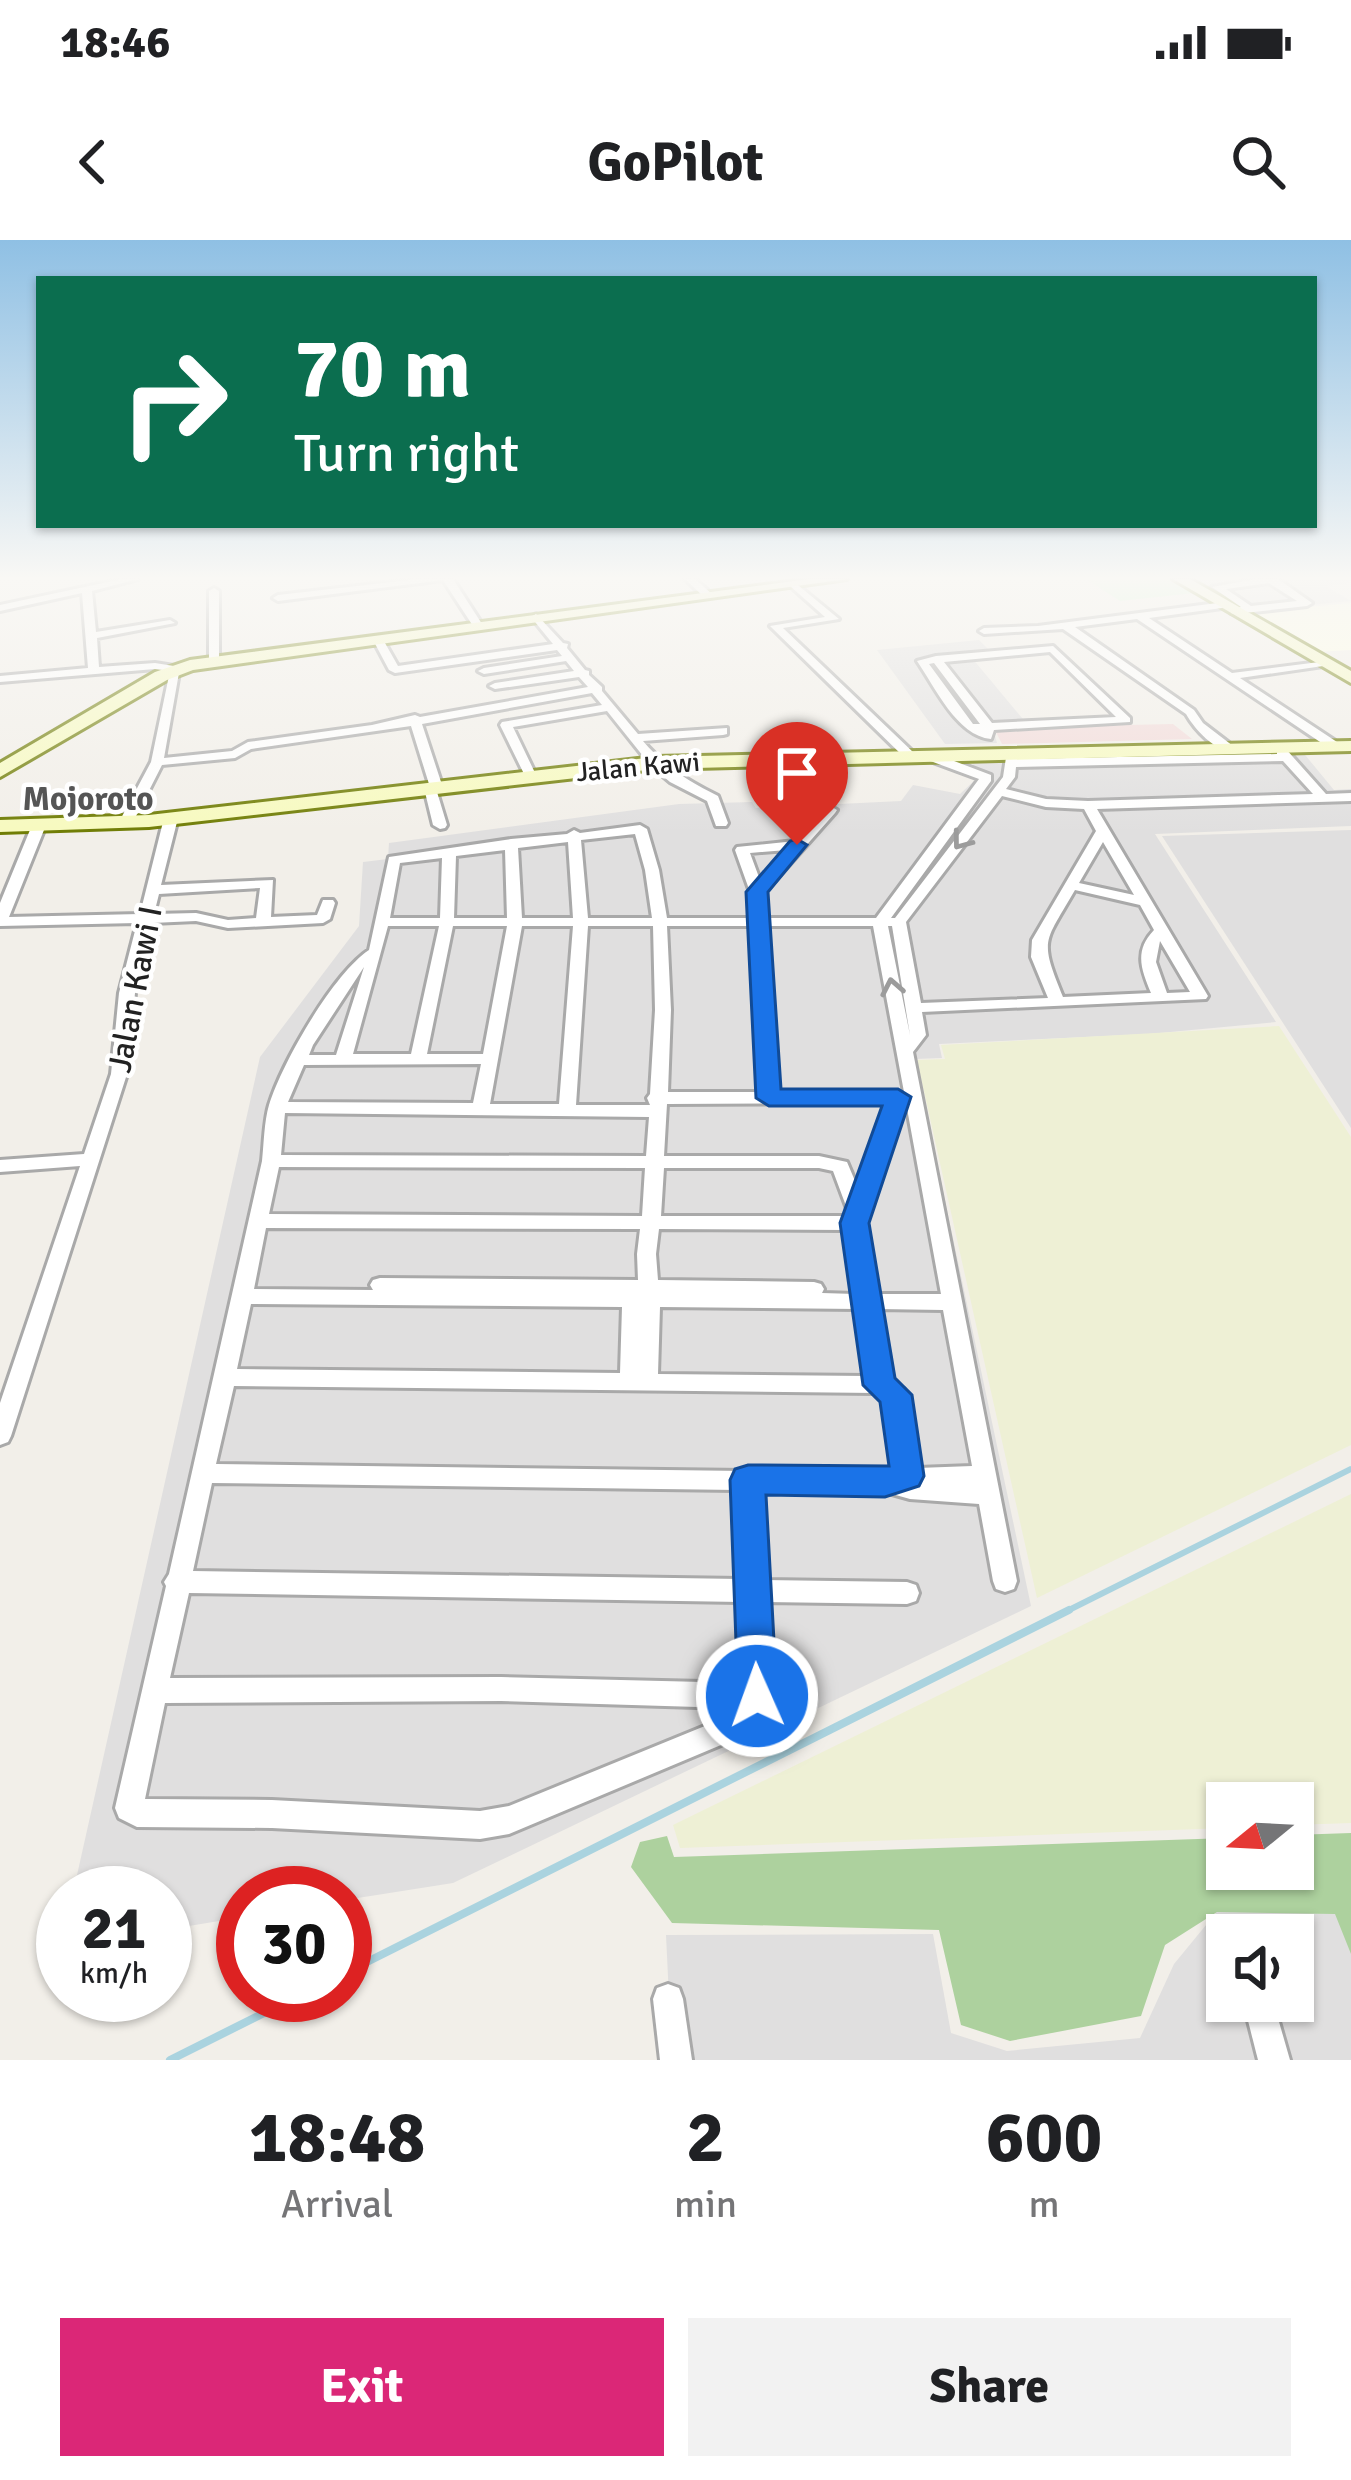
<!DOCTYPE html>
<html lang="en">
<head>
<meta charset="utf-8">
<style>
	body { margin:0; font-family:Signika,sans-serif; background:#f2f2f2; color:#202124; height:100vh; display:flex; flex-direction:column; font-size:45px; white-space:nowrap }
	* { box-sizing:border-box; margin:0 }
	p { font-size:39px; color:#757577 }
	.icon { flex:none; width:66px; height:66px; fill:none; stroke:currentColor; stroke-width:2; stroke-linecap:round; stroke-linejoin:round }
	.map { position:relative; height:1820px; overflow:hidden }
	.details { display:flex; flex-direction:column; background:#fff; flex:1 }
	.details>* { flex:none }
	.hud { position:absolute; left:36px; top:36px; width:1281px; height:252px; border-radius:0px; box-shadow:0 3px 9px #0004; background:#0b6e4f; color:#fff; overflow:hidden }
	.needle { width:78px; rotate:252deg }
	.fabs { position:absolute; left:1206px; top:1542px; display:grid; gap:24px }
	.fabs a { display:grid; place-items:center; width:108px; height:108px; border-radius:0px; background:#fff; box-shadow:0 3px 9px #0004; font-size:60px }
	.speed { position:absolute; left:36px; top:1626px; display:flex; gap:24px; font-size:60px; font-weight:700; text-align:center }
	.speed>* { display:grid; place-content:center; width:156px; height:156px; border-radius:50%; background:#fff; box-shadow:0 3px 9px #0004; line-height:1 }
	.speed small { font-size:30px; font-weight:400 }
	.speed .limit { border:18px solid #d22; background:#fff; color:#111 }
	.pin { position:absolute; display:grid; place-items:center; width:102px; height:102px; color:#fff; margin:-123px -51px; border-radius:50% 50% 50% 0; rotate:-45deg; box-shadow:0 0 12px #0007 }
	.pin .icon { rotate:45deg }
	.me { position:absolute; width:132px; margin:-66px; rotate:358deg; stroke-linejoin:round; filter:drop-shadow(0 0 9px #0008) }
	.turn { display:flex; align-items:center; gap:42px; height:252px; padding:0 60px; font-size:54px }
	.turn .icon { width:156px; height:156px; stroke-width:2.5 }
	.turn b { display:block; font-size:84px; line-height:102px }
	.eta { display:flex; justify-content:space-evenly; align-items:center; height:204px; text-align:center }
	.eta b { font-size:72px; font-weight:700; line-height:84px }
	.primary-button { display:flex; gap:24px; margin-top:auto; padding:24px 60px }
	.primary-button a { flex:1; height:138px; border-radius:0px; background:#db2777; color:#fff; font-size:48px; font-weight:700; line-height:138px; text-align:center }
	.primary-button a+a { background:#f2f2f2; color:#202124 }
	.status { display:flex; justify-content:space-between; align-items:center; height:84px; padding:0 60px; background:#fff; direction:ltr }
	.status svg { height:33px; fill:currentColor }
	header { display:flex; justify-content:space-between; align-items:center; height:156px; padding:0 60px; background:#fff; font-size:54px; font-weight:700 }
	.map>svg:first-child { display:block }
</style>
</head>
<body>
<div class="status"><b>18:46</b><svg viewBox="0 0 49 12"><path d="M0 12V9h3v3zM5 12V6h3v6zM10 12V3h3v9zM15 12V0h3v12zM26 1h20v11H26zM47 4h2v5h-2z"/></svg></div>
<header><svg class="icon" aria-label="back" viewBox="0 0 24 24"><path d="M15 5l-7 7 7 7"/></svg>GoPilot<svg class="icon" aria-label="search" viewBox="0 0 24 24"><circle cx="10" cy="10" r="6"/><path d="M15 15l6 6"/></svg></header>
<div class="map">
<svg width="1351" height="1820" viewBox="0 0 1351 1820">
	<rect width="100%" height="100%" fill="#f2efe9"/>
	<!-- residential -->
	<g fill="#e0dfdf" fill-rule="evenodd">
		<polygon points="1192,339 1351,339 1351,343 1326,346 1351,361 1247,371"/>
		<polygon points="979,400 994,415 972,418 1027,484 992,485 997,503 945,504 877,410"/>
		<polygon points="1301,510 1334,550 1351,549 1351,586 1155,594 1276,782 1149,794 939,804 942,818 915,819 1031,1366 453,1643 345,1660 345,1653 243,1653 243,1677 165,1690 165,1653 73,1653 260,817 359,686 363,622 388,619 389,603 679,564 752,562 756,568 901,561 913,545 960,554 978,537 971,520"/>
		<polygon points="1351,590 1351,888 1162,596"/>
		<path d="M1351,1637V1820H672L666,1695L933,1694L951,1793L1007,1811L1140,1798L1174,1724L1229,1657ZM1227,1695H1293V1761H1227Z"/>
	</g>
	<!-- commercial -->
	<polygon fill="#f2dad9" points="1173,484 1192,499 1002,504 994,488"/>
	<!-- education -->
	<polygon fill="#ffffe5" points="1351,363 1351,410 1317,412 1248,373"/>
	<!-- farmland -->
	<g fill="#eef0d5">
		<polygon points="1279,786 1351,897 1351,1205 1037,1358 917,820 945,819 941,805"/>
		<polygon points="1351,1254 1351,1583 1293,1585 1293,1563 1227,1563 1227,1588 680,1608 673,1585"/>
	</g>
	<!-- forest -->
	<polygon fill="#add19e" points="1351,1593 1351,1714 1335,1674 1217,1672 1165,1705 1141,1776 1010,1801 961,1785 939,1690 672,1683 631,1627 640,1602 667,1596 674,1617 1227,1598 1227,1629 1293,1629 1293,1595"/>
	<!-- park -->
	<polygon fill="#c8facc" points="1086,339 1171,339 1194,353 1120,361"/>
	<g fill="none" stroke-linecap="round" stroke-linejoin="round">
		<!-- stream-far1 -->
		<polyline stroke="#aad3df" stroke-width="6" points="1063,1373 1351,1229"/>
		<!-- stream -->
		<g stroke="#aad3df" stroke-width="8">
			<polyline points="345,1733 1069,1370"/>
			<polyline points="170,1820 300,1755"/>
		</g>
		<!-- street casing -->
		<g stroke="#a9a9a9" stroke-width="6">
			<g id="street">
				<path d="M122,339H138L92,351L96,392L170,380L175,383L97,398L99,427L155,423L180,427L164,518L232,511L248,502L372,485L415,475L420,477L588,447L579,437L495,449L489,446L495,443L574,431L566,421L484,434L478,431L484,428L562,416L557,410L395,433L389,430L372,398L381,396L398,426L553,404L531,377L536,374L563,403L568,404L567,408L585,430L589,431V435L602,447V451L638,494L727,488V494L723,495L643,501C665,527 688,541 718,556L728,583L726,586H716L707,561L670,542L651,526L607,471L513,487L537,537L527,540L500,485L502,482L602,465L592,453L422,484L443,548L437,552L447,585L445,588L440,589L433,585L424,548L429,544L411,486L251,509L235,518L162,525L133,582L131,585H121L119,582L151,522L170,431L155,429L0,442V436L88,428L82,353L0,371V365Z"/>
				<polygon points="418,339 453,339 482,384 481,386 473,386 443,340 278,361 273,358 278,355"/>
				<polygon points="685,339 695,339 713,355 704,357"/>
				<path d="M1256,339H1278L1312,363L1307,366L1235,374L1231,373V369L1241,367L1212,347ZM1269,343L1297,361L1251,366L1226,349Z"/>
				<polygon points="793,341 839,379 783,388 914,513 914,519 906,519 770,386 825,377 790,346 788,344"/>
				<polygon points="214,348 219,351 219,421 214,424 209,421 209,351"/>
				<path d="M1225,362L1230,365L1229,367L1149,378L1232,433L1327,421L1328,423L1323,426L1240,438L1340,504V510H1332L1137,379L1075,387L1194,470L1203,483L1233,506V512C1215,511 1195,490 1186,474L1063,389L984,394L979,391L984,388L1038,386Z"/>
				<path d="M1053,406L1130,478V482L994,490L991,499C957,496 935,447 917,421L936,416ZM1050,412L1116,477L992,483L944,422ZM934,423L980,484H973L929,424Z"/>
				<path d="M1281,507L1285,508L1326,554L1351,553V561L1097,569L1208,756L1206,759L922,772L926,795L913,812L1017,1341L1014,1349L1005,1352L996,1349L993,1341L979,1264L910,1259L885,1252L760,1250L764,1340L907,1342L916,1345L919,1353L916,1361L907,1364L765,1362L770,1456L740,1497L509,1594L480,1599L272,1588L137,1587L119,1578L115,1568L166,1346L164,1342L169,1334L262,921C264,903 264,882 269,865C282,823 333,734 369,710L389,617L511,599L567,594L574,590L580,593L640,585L647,589L659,630L667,678H751L750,652L735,610L737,607L795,601L825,567L830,566L837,570L835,573L764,653L766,678H876L979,539L925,519V513H933L991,535V541L891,678H895L1003,537L1007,511H1015L1017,519L1277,514V508ZM1283,521L1313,554L1088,561L1046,559L1006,549L1015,537L1016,527ZM1002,556L1046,567L1084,569L1096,591L1032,700L1031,717L1048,758L921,763L906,682ZM635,594L645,630L652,678H588L581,600ZM568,602L573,678H522L518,608ZM1103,602L1134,655L1079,643ZM505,610L507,678H454L456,616ZM787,610L760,640L750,613ZM442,618L440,678H390L400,623ZM1075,650L1140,665L1154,690C1134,711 1141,729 1151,753L1063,757C1039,698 1044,704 1075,650ZM388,686H439L411,814H353ZM453,686H507L483,814H427ZM522,686H573L559,864H490ZM588,686H653L655,770L650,854L647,858L650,865H576ZM667,686H752L760,852H668L671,770ZM766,686H873L904,852H777ZM888,686H892L910,795ZM1160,701L1190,752L1167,753L1156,722ZM364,727L336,815H309L313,805ZM481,824L473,863L288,862L304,825ZM887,863L858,948L847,922L819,916H664L667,864ZM905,863H906L941,1054H876L865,983ZM285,873L649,877L646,916L281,915ZM279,927L645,928L642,976L269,974ZM664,928H819L833,931L849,974L848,976H661ZM266,988L640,989L637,1014L638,1040L380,1038L373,1040L370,1045L373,1050L254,1049ZM659,989L846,990L855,1054L822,1053L824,1049L821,1044L814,1042L658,1040L656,1014ZM251,1064L622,1067L620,1133L237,1129ZM660,1067L858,1069L867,1136L658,1134ZM878,1069L943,1070L972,1226L918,1228L907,1155L904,1149L889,1140ZM234,1146L876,1153L886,1160L896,1229L888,1233L216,1224ZM212,1243L737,1250L740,1339L193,1331ZM189,1353L741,1362L744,1443L501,1437L170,1438ZM501,1461L731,1468L722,1479L509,1566L480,1571L272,1560L145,1559L165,1463Z"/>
				<path d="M171,574L178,578L161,645L273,640L271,677L317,675L323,660H333L335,663L330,679L323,683L228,688L196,681L152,683L135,753L127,834L11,1196L8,1202L0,1205V1163L80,926L0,932V920L84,914L111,834L119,753L137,683L0,686V663L32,585L39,581L46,585L9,677L140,674L164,578ZM260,648L256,678L228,680L196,673L154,674L159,654Z"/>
				<polygon points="668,1744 679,1748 683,1759 692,1820 660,1820 653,1759 657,1748"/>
				<polygon points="1243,1761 1273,1761 1290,1820 1258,1820"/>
			</g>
		</g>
		<!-- secondary casing -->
		<g stroke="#707d05" stroke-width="6">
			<g id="secondary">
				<polygon points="810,339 847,339 193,430 167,440 0,537 0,523 155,432 190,420"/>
				<polygon points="1173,339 1190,339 1351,431 1351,443"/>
				<polygon points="1351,501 1351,511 655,529 149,587 0,592 0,580 149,575 655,517"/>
			</g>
		</g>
		<!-- street -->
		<use href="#street" fill="#fff" fill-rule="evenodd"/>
		<!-- secondary -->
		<use href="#secondary" fill="#f7fabf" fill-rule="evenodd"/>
	</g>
	<!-- one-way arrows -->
	<defs><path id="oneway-chevron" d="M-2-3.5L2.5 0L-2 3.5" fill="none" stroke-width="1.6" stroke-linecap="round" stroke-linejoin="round" transform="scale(3)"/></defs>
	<g stroke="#9c9c9c">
		<use href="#oneway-chevron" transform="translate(961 601) rotate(127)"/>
		<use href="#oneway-chevron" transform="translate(892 747) rotate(-101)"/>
	</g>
	<!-- sky -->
	<linearGradient id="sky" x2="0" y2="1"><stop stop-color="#8fc0e4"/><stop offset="0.57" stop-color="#f9f8f5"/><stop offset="1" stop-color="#f9f8f5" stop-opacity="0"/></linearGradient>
	<rect width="1351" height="593" fill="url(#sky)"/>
	<!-- route -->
	<polygon fill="#1a73e8" stroke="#114b97" stroke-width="3" points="797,599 807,605 768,652 781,849 898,849 911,857 869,983 895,1138 912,1155 924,1236 919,1246 885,1257 766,1255 777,1456 771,1469 757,1475 743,1469 738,1456 730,1240 735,1229 748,1225 889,1226 880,1162 863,1145 840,983 882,866 769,866 756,858 746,652 790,601"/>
	<g text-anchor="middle" stroke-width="9" stroke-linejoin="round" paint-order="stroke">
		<!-- far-street labels -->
		<g font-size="27" fill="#222" stroke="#fff">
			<text transform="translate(638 527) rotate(-5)" y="9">Jalan Kawi</text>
		</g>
		<!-- far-quarter labels -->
		<g font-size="33" font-weight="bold" fill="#555" stroke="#fff">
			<text x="88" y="570">Mojoroto</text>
		</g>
		<!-- street labels -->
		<g font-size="33" fill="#222" stroke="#fff">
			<text transform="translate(134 749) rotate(-79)" y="12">Jalan Kawi I</text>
		</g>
	</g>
</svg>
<div class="fabs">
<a><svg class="needle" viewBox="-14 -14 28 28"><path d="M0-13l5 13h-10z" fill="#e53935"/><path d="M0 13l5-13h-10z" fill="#757577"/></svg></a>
<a><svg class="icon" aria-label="sound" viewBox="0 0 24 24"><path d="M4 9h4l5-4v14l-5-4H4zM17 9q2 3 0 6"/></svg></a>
</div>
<div class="speed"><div>21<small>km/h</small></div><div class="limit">30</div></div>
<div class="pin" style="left:797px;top:605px;background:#d93025"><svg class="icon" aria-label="arrive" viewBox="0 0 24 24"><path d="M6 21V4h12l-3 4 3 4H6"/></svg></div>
<svg class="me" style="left:757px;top:1456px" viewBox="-20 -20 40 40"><circle r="17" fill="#1a73e8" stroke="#fff" stroke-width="3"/><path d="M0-11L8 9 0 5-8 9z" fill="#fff"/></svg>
<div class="hud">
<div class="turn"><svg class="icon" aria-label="right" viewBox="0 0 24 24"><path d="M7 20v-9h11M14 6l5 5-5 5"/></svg><div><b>70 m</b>Turn right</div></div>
</div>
</div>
<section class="details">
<div class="eta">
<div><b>18:48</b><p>Arrival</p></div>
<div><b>2</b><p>min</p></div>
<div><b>600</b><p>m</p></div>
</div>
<div class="primary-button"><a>Exit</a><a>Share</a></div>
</section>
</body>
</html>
